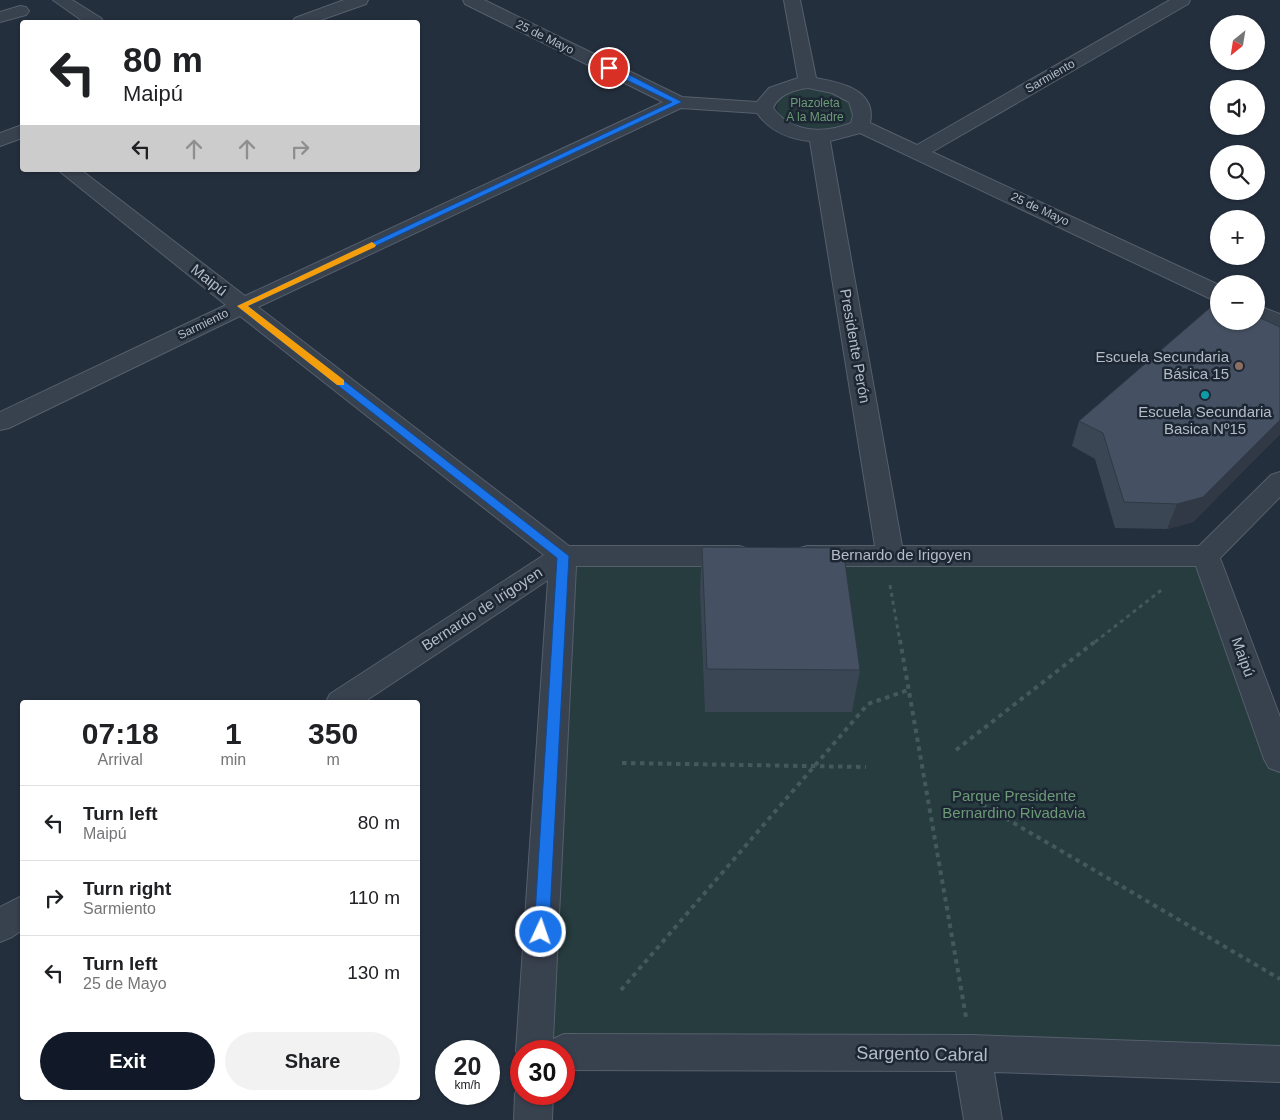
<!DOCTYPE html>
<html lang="en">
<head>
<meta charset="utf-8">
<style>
	body { margin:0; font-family:Helvetica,sans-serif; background:#f2f2f2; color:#202124; height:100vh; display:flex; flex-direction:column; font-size:19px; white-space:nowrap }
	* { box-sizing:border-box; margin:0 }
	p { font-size:16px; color:#757577 }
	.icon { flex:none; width:28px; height:28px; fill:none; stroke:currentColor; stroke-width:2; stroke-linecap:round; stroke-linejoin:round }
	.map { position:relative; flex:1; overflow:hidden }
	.drawer { position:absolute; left:20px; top:700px; width:400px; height:400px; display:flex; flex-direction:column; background:#fff; border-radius:5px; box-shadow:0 1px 4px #0004 }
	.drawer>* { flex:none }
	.banner { position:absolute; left:20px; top:20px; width:400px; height:152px; border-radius:5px; box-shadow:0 1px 4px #0004; background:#fff; color:#202124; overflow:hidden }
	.needle { width:32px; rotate:210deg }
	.controls { position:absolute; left:1210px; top:15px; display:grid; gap:10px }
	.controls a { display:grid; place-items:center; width:55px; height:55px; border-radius:50%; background:#fff; box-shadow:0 1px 4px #0004; font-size:25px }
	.speed { position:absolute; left:435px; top:1040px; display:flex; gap:10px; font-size:25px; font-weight:700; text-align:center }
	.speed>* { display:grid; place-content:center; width:65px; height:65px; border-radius:50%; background:#fff; box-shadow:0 1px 4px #0004; line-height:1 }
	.speed small { font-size:12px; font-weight:400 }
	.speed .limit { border:8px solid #d22; background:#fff; color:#111 }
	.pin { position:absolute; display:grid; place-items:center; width:42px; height:42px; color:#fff; margin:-21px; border:2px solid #fff; border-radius:50%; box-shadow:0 1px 5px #0007 }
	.me { position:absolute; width:55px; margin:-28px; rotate:3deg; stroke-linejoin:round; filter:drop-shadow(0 0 4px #0008) }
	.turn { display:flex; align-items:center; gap:18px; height:105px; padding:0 20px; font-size:22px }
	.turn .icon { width:65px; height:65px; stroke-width:2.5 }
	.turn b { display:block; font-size:35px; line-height:42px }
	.lanes { display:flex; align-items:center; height:48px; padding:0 20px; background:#0003; justify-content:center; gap:25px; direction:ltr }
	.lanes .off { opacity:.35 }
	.eta { display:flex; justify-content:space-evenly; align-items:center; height:85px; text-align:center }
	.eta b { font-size:30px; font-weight:700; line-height:35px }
	.action { display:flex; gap:10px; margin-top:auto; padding:10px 20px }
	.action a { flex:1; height:58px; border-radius:30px; background:#111827; color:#fff; font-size:20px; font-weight:700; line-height:58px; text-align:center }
	.action a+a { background:#f2f2f2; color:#202124 }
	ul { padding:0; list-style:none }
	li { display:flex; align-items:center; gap:15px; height:75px; padding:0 20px; border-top:1px solid #e0e0e0 }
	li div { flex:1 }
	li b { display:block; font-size:19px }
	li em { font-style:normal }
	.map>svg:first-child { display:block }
</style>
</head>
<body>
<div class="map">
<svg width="1280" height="1120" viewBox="0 0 1280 1120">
	<rect width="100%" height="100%" fill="#242f3e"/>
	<!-- green -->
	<g fill="#263c3f">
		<path d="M804,90C825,90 862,93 850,122C827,134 802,129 780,116L777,108L779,99L788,93Z"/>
		<polygon points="563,556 1206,556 1280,759 1280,1064 972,1053 534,1051"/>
	</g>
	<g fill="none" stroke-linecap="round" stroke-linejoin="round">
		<!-- minor casing -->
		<g stroke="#565f6c" stroke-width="2">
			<g id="minor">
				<polygon points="53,0 72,0 101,18 104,22 84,22"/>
				<polygon points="344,0 368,0 366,4 315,22 292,22 295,18"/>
				<path d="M463,0H484L682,97L757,102L769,88L798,78L784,0H800L816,78C842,83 877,90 870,123L917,145L1170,0H1190L1188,4L932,152L1219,285V301L1211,299L860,133L830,141L902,546H1199L1271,475L1280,472V497L1220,558L1280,717V772L1269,768L1264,759L1196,566H807L797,563L793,556L797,549L807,546H875L810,141C788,139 770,131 757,113L681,108L258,307L569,546H739L749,549L753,556L749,563L739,566H576L553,1039L564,1034L972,1035L1280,1046V1082L994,1072L1002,1120H964L956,1071L564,1070V1051H521V1064L516,1051L548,580L364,702H326L330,694L544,555L240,316L9,428L0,430V412L226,305L58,170H81L245,296L663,102L465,4ZM808,88L832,93L849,102L853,115L851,123C824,134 792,133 773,108C779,94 794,90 808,88Z"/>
				<polygon points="20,6 26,7 29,11 26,15 0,22 0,12"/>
				<polygon points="22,125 22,138 0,146 0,133"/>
				<polygon points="1256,305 1280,314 1280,330 1256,321"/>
				<polygon points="22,896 22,930 12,937 0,942 0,907"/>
				<polygon points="521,1081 521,1094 553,1094 552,1120 514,1120 515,1094"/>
			</g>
		</g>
		<!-- path-far1 -->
		<g stroke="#44595c" stroke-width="3" stroke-dasharray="4 4" stroke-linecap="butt">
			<polyline points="890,585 900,642"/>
			<polyline points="1095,642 1164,588"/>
		</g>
		<!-- path -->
		<g stroke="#44595c" stroke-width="4" stroke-dasharray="4.5 4.5" stroke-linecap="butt">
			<polyline points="900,640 966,1017"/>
			<polyline points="956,750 1097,640"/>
			<polyline points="622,763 866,767"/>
			<polyline points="959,791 1280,979"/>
			<polyline points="621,990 868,704 908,690"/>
		</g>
		<!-- minor -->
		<use href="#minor" fill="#38414e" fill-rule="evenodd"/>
	</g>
	<!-- wall -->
	<g fill="#3b4654">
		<polygon points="1280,327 1280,434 1193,522 1167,529 1115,528 1095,459 1072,446 1079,421"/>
		<polygon points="702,547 860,670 852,712 705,712 700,590"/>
	</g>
	<!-- shaded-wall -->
	<polygon fill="#303945" points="1280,420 1280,434 1193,522 1167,529 1177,504"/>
	<!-- building -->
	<g fill="#455162" stroke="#303945">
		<polygon points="1219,300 1219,321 1256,321 1256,316 1280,327 1280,420 1203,497 1177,504 1124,502 1103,433 1079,421"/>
		<polygon points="702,547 843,548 860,670 707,669"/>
	</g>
	<!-- route -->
	<polygon fill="#1a73e8" stroke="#114b97" points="606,66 612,66 682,102 248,306 569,556 549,932 546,937 541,939 536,937 534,932 557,558 237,306 672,102 606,70"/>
	<!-- slow -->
	<polygon fill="#f59e0b" points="372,242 376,245 375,247 248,306 344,380 344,385 337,385 237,306"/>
	<!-- markers -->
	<circle fill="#8d6e63" stroke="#1d2633" stroke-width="2" cx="1239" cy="366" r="5"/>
	<circle fill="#0f9aa8" stroke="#1d2633" stroke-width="2" cx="1205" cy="395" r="5"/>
	<g text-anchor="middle" stroke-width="5" stroke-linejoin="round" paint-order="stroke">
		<!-- far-street labels -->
		<g font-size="12" fill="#b4bcc9" stroke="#1d2633">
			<text transform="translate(545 37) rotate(26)" y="4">25 de Mayo</text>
			<text transform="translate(1050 76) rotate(-30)" y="4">Sarmiento</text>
			<text transform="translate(1040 209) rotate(25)" y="4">25 de Mayo</text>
			<text transform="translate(203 324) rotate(-26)" y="4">Sarmiento</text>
		</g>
		<!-- far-park labels -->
		<g font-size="12" fill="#6b9a76" stroke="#1d2633">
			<text x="815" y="107">Plazoleta<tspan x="815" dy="14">A la Madre</tspan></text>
		</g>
		<!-- street labels -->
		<g font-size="15" fill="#b4bcc9" stroke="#1d2633">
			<text transform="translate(209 280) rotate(38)" y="5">Maipú</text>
			<text transform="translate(855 346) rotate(80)" y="5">Presidente Perón</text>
			<text x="901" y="560">Bernardo de Irigoyen</text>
			<text transform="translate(482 609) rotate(-33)" y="5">Bernardo de Irigoyen</text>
			<text transform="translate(1243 657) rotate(70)" y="5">Maipú</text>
		</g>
		<!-- poi labels -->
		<g font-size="15" fill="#b4bcc9" stroke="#1d2633" text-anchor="end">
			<text x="1229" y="362">Escuela Secundaria<tspan x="1229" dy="17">Básica 15</tspan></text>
			<text x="1205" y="417" text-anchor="middle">Escuela Secundaria<tspan x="1205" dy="17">Basica Nº15</tspan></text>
		</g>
		<!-- park labels -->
		<g font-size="15" fill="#6b9a76" stroke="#1d2633">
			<text x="1014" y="801">Parque Presidente<tspan x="1014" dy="17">Bernardino Rivadavia</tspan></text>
		</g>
		<!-- near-street labels -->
		<g font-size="18" fill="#b4bcc9" stroke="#1d2633">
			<text transform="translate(922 1054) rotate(1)" y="6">Sargento Cabral</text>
		</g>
	</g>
</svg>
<div class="controls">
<a><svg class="needle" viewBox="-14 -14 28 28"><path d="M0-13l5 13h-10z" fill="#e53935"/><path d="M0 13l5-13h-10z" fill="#757577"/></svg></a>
<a><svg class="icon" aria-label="sound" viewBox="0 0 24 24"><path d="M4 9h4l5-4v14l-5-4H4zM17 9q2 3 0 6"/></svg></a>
<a><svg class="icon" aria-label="search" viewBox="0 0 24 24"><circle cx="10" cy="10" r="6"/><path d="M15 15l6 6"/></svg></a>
<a>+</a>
<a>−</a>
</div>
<div class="speed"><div>20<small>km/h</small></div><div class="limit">30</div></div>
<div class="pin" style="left:609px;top:68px;background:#d93025"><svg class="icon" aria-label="arrive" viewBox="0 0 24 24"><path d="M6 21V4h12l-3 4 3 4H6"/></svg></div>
<svg class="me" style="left:541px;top:932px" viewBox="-20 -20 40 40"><circle r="17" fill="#1a73e8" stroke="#fff" stroke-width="3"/><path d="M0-11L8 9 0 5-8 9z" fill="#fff"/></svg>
<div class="banner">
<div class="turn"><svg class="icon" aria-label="left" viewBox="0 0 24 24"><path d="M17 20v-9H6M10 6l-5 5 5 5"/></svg><div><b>80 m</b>Maipú</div></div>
<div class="lanes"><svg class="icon" aria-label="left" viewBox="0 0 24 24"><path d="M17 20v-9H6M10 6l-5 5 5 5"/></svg><svg class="icon off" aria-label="ahead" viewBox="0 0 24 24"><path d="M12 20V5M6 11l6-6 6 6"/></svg><svg class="icon off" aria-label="ahead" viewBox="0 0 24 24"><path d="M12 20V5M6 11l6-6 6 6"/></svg><svg class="icon off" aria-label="right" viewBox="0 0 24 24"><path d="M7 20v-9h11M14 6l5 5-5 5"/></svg></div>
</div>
<section class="drawer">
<div class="eta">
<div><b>07:18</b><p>Arrival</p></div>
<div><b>1</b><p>min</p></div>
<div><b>350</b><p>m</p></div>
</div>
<ul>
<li><svg class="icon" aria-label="left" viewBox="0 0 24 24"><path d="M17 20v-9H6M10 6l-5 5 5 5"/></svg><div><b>Turn left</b><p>Maipú</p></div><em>80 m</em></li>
<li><svg class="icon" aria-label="right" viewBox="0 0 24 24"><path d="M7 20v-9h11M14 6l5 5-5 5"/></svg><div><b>Turn right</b><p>Sarmiento</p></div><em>110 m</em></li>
<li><svg class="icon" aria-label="left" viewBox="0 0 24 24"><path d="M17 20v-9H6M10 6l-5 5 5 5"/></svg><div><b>Turn left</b><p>25 de Mayo</p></div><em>130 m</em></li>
</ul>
<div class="action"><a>Exit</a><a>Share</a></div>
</section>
</div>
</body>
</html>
